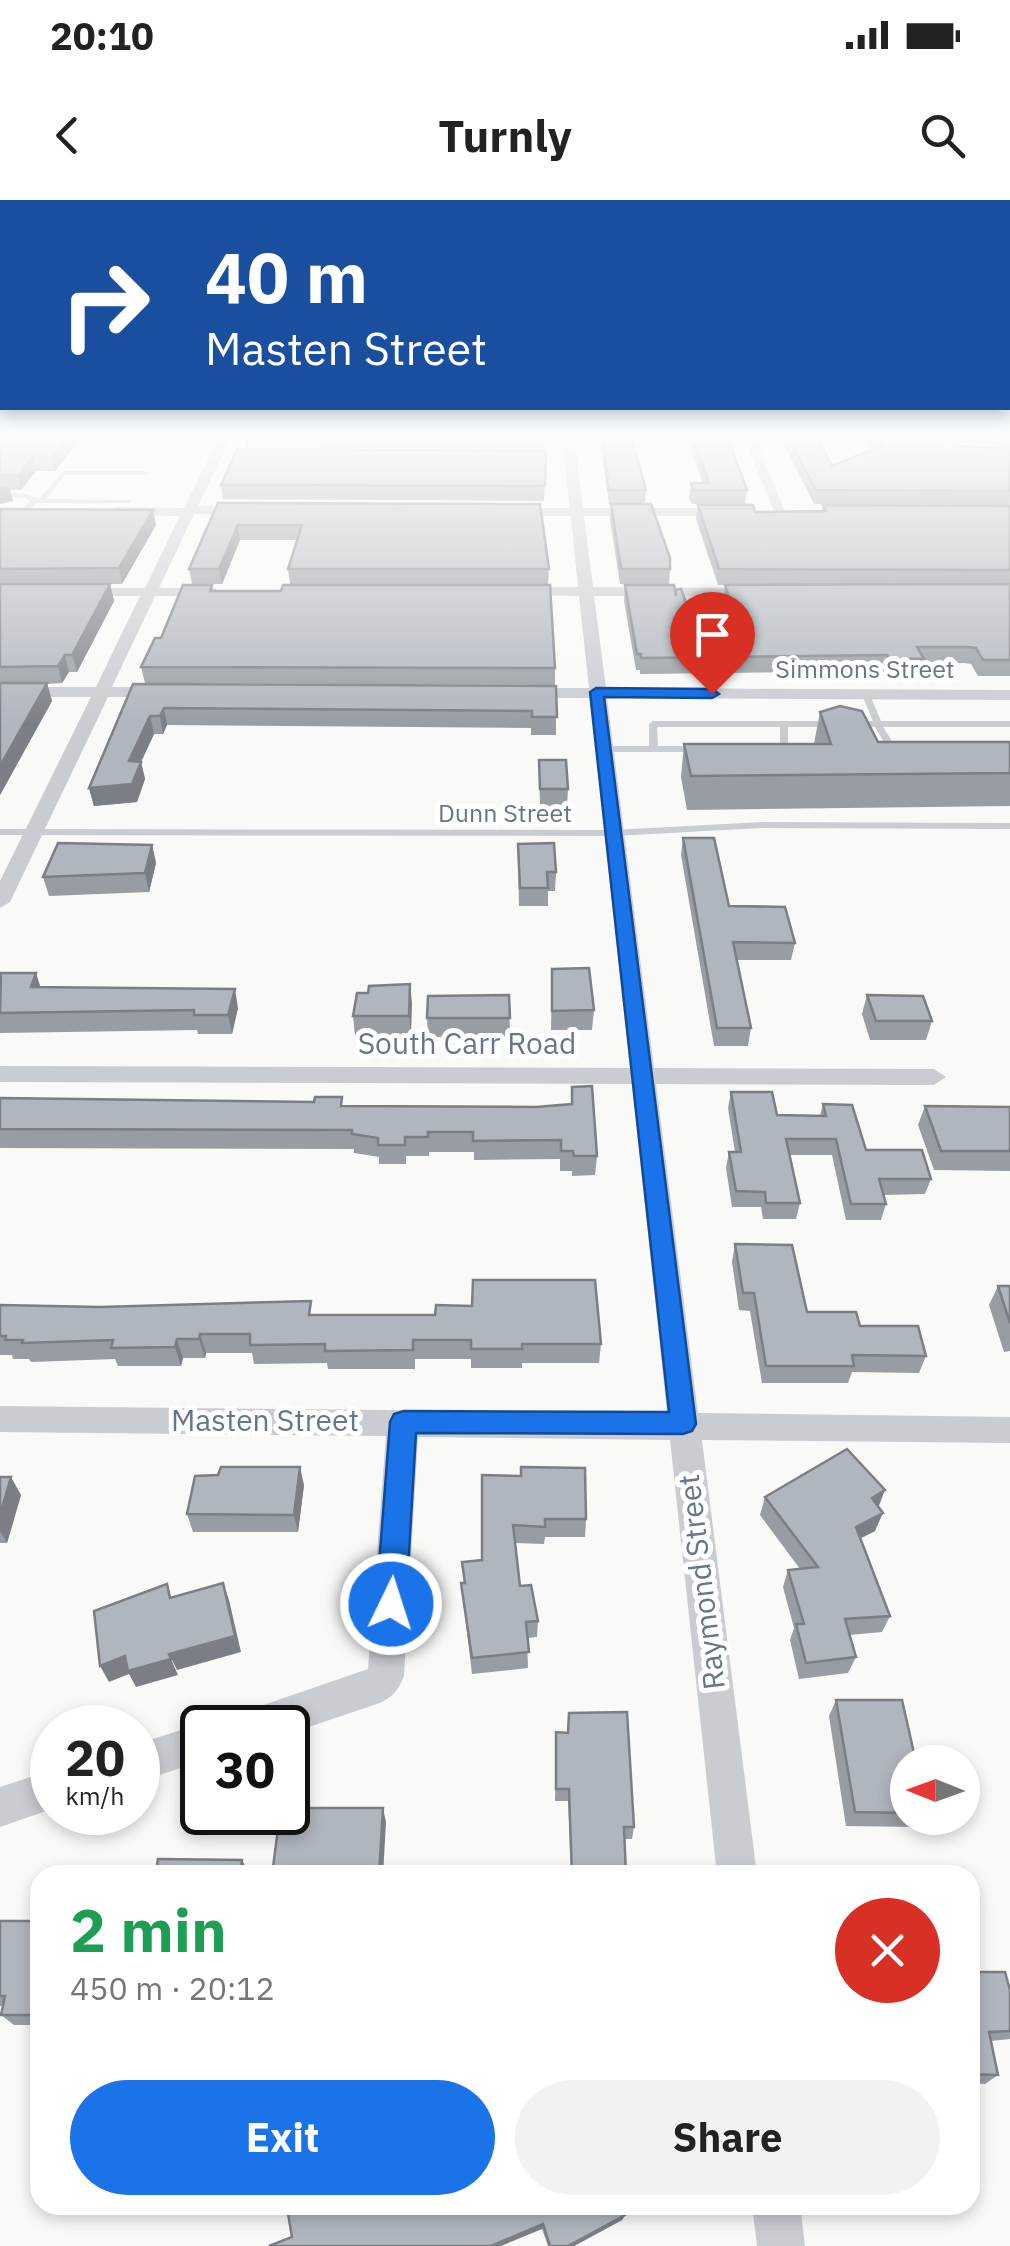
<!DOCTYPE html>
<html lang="en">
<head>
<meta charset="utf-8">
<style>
	body { margin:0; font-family:"IBM Plex Sans",sans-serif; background:#f2f2f2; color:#222; height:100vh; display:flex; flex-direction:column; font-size:38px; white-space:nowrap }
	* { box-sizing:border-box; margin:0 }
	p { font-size:32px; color:#767676 }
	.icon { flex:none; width:55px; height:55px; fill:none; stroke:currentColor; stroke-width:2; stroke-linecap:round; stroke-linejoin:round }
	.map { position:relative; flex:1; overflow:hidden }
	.sheet { position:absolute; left:30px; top:1665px; width:950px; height:350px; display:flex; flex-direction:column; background:#fff; border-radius:30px; box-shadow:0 5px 15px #0003 }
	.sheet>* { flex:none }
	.banner { position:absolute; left:0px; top:0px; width:1010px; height:210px; box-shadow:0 5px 15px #0003; background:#1a4fa0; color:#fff; overflow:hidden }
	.needle { width:65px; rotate:271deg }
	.controls { position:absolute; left:890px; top:1545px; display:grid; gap:20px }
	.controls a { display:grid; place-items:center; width:90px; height:90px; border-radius:50%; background:#fff; box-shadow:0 5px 15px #0003; font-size:50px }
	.speed { position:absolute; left:30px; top:1505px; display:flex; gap:20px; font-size:50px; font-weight:700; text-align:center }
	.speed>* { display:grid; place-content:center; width:130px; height:130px; border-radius:50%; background:#fff; box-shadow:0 5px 15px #0003; line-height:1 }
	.speed small { font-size:25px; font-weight:400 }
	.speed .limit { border:5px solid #111; border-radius:15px; background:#fff; color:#111 }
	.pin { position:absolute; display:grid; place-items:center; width:85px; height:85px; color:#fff; margin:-102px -42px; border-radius:50% 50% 50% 0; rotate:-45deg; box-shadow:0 0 10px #0007 }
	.pin .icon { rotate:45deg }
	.me { position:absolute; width:110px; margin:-55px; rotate:4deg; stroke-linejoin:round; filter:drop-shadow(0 0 8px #0008) }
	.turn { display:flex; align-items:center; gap:35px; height:210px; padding:0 40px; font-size:45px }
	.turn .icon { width:130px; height:130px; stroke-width:2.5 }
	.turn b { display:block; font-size:70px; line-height:85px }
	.round { display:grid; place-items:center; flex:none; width:105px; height:105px; border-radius:52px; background:#f2f2f2 }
	.headline { display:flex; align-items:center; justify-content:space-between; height:170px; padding:0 40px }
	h1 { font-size:60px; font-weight:700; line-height:75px; color:#1e9e55 }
	.button { display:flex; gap:20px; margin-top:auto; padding:20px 40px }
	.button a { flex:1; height:115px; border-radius:60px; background:#1a73e8; color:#fff; font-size:40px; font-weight:700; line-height:115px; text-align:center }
	.button a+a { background:#f2f2f2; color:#222 }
	.status { display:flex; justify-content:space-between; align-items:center; height:70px; padding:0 50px; background:#fff; direction:ltr }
	.status svg { height:28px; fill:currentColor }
	header { display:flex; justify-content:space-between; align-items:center; height:130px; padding:0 40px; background:#fff; font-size:45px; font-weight:700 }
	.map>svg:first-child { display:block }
</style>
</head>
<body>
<div class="status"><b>20:10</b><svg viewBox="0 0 49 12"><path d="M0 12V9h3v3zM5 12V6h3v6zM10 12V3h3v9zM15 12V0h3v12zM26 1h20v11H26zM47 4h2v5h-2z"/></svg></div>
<header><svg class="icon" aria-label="back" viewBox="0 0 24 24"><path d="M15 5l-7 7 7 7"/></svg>Turnly<svg class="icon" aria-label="search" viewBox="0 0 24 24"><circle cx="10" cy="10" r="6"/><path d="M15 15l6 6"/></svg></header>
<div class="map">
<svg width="1010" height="2046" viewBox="0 0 1010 2046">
	<rect width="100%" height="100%" fill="#f9f9f7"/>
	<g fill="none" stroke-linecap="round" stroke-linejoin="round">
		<!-- service -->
		<g fill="#c9ccd0" fill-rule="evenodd">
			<polygon points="63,271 147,271 150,273 147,275 65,275 46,299 131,300 129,303 36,303 25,313 22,311 30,301 25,298 0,296 0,292 27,294 39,299"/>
			<path d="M866,492L870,495L881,521H1010V527H883L894,544L905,545V549H888L875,527H788V549C784,553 771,553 767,549L771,546H780V527H657L658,546H700L704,549L700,552H603L599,549L603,546H649V524L653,521H873L862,495Z"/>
			<polygon points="762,622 1010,623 1010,629 762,628 613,636 0,635 0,629 613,630"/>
		</g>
		<!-- minor -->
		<g fill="#c9ccd0" fill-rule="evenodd">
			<polygon points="218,239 230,239 198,306 249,307 255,311 249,315 194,314 159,388 214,388 221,392 214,396 155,396 112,487 164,487 172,492 164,497 108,497 10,702 0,708 0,681 91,497 0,497 0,487 96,487 140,396 0,396 0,388 145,388 180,316 116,315 110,311 116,307 184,308"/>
			<path d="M562,239H574L583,308H734L740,312L734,316H584L593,387L759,388L766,392L759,396H594L606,488L1010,490V500L607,498L654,868L934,869L946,877L934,885L656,884L698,1213L1010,1217V1243L702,1240L757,1675H717L670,1240L418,1237L404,1476C398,1491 392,1498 377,1504L288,1534V1528H228L234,1515L368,1469L386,1236L0,1232V1206L667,1213L632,884L0,882V866L630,868L590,498H522L514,493L522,488H589L579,396L517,395L510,391L517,387H578L571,316H507L501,312L507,308H570Z"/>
			<polygon points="744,239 756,239 787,316 775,313"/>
			<polygon points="202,1523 213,1528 202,1528 202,1561 138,1582 138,1544"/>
			<polygon points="52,1570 52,1609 0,1627 0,1587"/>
			<polygon points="752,2005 800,2005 805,2046 757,2046"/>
		</g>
	</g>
	<!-- wall -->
	<g fill="#979da3">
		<polygon points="0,239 80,239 55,271 36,271 21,290 10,290 13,301 0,304"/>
		<polygon points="245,239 545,239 545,249 246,247"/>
		<polygon points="600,239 632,239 646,290 645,304 670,369 669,384 620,384 610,319 611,304 609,304"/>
		<polygon points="687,239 728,239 747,290 745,304 692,304 689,298 691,283 703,283"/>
		<polygon points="781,239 818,239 832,266 872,249 863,239 906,239 911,244 1010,248 1010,305 814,304"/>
		<polygon points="947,239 1010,239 1010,246 949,242"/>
		<polygon points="546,251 544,301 223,299 221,285"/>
		<polygon points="218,303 549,369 548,384 290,384 288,369 297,340 240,340 222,384 192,384 189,369"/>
		<polygon points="698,305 755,312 822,311 823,305 1010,306 1010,476 978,476 971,464 964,463 923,464 920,476 885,475 883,471 640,474 640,470 636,470 624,401 625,385 675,394 698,435 730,424 723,401 725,385 829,385 718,385 696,319"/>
		<polygon points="0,309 156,325 122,384 110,384 114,401 77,472 69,472 62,483 47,484 52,501 0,595"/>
		<polygon points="212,385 213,391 555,468 555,485 145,483 141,467 161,438"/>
		<polygon points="133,484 556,486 556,535 531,535 531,528 167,525 163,534 154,534 141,562 145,579 137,602 94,606 89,588"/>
		<polygon points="820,512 878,542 1010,542 1010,606 687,610 681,577 684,544 814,544"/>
		<polygon points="539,560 568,589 567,607 540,607"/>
		<polygon points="683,638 729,706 795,743 791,760 737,760 751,828 748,846 714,846 681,655"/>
		<polygon points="152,645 156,663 149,692 49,696 43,677"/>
		<polygon points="518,662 556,672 555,691 548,691 548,706 519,706"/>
		<polygon points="552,769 594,810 592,830 551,830"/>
		<polygon points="36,773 40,787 238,808 232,834 198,834 197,830 0,833 0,775"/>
		<polygon points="410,784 411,835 355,836 353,816 368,793"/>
		<polygon points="509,795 510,837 428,837 427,818"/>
		<polygon points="867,795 932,821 926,840 870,840 862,814"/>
		<polygon points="572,887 597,956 595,975 572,976 572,971 560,971 560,959 474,960 474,952 429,952 429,956 406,956 406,964 379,964 379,957 354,953 354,949 0,948 0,898 343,906 536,907 571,904"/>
		<polygon points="731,892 777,915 820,916 823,904 866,950 931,979 925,994 884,995 886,1004 881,1020 846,1020 832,955 789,955 800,1003 796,1019 763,1019 761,1007 732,1007 726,968 729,952 735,952 728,908"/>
		<polygon points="925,906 1010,907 1010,971 934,970 918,925"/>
		<polygon points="735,1044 807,1112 860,1126 926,1156 919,1173 852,1172 848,1183 762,1183 750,1111 739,1110 732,1062"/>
		<polygon points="998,1086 1010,1086 1010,1151 1004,1152 989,1105"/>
		<polygon points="0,1105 313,1115 601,1144 599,1163 522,1163 522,1168 471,1168 471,1159 415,1159 415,1169 328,1169 327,1163 254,1164 252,1153 206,1153 205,1158 183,1158 181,1166 118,1166 115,1159 31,1162 29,1159 13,1159 12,1155 0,1155"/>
		<polygon points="482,1275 586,1319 585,1337 545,1337 544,1344 515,1343 520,1386 538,1421 537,1437 527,1438 528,1468 472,1474 461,1383 464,1383 462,1362 482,1360"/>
		<polygon points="0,1277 21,1295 7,1343 0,1343"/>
		<polygon points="304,1285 298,1332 193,1332 187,1314"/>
		<polygon points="765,1297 878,1307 875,1331 861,1338 890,1416 882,1432 849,1435 856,1457 848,1473 799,1479 790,1440 794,1428 783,1387 788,1370 800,1369 760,1315"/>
		<polygon points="836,1500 908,1562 908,1618 924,1618 918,1627 846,1626 829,1516"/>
		<polygon points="569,1513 634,1627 632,1639 625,1639 626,1675 571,1675 568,1601 555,1601 556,1532 567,1533"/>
		<polygon points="0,1721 40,1721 40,1825 14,1825 1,1815 3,1806 0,1806"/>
		<polygon points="970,1752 975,1772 1010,1790 1010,1839 991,1841 998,1875 985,1884 970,1883"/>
		<polygon points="625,2015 622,2020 574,2046 548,2046 542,2029 269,2046"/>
	</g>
	<!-- shaded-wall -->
	<g fill="#7b7f85">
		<polygon points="66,239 80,239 55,271 52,257"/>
		<polygon points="33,257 36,271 21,290 18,275"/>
		<polygon points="9,286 13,301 0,304 0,288"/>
		<polygon points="153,310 156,325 122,384 119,368"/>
		<polygon points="238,325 240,340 222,384 219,369"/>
		<polygon points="110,384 114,401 77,472 72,455"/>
		<polygon points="65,455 69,472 62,483 58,466"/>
		<polygon points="47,483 52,501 0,595 0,566"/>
		<polygon points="164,508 167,525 163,534 160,516"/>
		<polygon points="150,516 154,534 141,562 145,579 137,602 94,606 89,588 129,561"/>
		<polygon points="152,645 156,663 149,692 145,673"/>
		<polygon points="36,773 42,792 31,787"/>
		<polygon points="410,784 412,803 411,835 409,816"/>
		<polygon points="235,789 238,808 232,834 228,815"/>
		<polygon points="200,1134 206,1153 205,1158 199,1139"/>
		<polygon points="177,1139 183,1158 181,1166 175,1147"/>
		<polygon points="300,1267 304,1285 298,1332 294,1315"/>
		<polygon points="11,1277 21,1295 7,1343 0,1331 0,1315"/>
		<polygon points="885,1290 878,1308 872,1298"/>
		<polygon points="883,1313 875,1331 849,1344 856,1327"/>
		<polygon points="223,1383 229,1400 241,1452 177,1470 169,1454"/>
		<polygon points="125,1456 171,1459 178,1475 136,1487 129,1474 109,1482 100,1466"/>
		<polygon points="383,1608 386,1622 383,1675 379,1675"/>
		<polygon points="242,1660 249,1673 248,1675 240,1675"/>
		<polygon points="625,2015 622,2020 574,2046 568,2046"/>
		<polygon points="543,2024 542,2029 501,2046 491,2046"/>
	</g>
	<!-- building -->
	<g fill="#b0b6be" stroke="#7b7f85" stroke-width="2.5">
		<polygon points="0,239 66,239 52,257 33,257 18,275 0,275"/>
		<polygon points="602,239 632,239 646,290 609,290"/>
		<polygon points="693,239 728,239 747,290 693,290 691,283 709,283"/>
		<polygon points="789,239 818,239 832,266 883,245 878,239 906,239 911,244 924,239 941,239 960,246 1010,248 1010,291 816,290"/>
		<polygon points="237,249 546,251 545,286 221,285"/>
		<polygon points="218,303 540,304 549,369 288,369 302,325 238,325 219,369 189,369"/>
		<polygon points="611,304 651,304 670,358 670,369 621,369"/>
		<polygon points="698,305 753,305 755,312 826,311 823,305 1010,306 1010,370 719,369"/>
		<polygon points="0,309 153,310 119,368 0,369"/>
		<polygon points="0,384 110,384 72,455 65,455 58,466 0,467"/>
		<polygon points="1010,384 1010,460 983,460 976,448 968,447 917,447 924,459 889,458 887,455 641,458 641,454 637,454 625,385 674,385 676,396 676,390 681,389 698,435 737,422 725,385"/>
		<polygon points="183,385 212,385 210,391 281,391 283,385 550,385 555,468 141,467 155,438 161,438"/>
		<polygon points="0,483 47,483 0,566"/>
		<polygon points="133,484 556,486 557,517 532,517 532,511 164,508 160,516 150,516 129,561 141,562 132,584 89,588"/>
		<polygon points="840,506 862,511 878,542 1010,542 1010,573 691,576 684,544 831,544 820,512"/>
		<polygon points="539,560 566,560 568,589 540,589"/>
		<polygon points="683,638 714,638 729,706 785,707 795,743 733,742 751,828 717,828"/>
		<polygon points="58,643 152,645 145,673 43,677"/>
		<polygon points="554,643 556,672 547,672 548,688 520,688 518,644"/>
		<polygon points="589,768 594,810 552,811 552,769"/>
		<polygon points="1,773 36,773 31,787 235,789 228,815 194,815 194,810 0,813"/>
		<polygon points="410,784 409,816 353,816 357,793 368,793 369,786"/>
		<polygon points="509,795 510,818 427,818 428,796"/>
		<polygon points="867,795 923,796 932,821 876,821"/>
		<polygon points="592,886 597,956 574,956 573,951 561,951 561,940 473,941 473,932 428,932 428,937 405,937 405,945 378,945 378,938 352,934 352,930 0,929 0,898 314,902 315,897 342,897 341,906 536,907 572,904 572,887"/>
		<polygon points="731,892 772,892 777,915 826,916 823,904 852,905 866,950 922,950 931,979 879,979 886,1004 851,1004 836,939 786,939 800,1003 766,1003 765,992 736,991 729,952 741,952"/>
		<polygon points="925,906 1010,907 1010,951 941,951"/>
		<polygon points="735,1044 792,1045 807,1112 856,1112 860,1126 918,1126 926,1156 852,1155 854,1166 766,1166 754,1093 743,1093"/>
		<polygon points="473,1080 595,1080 601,1144 522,1144 522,1149 471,1149 471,1140 413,1140 413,1150 325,1151 325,1144 250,1145 250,1134 200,1134 199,1139 177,1139 175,1147 111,1148 113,1140 22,1143 23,1140 5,1140 6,1136 0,1136 0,1105 100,1107 311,1101 309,1115 435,1115 436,1105 472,1106"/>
		<polygon points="998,1086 1010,1086 1010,1123"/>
		<polygon points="847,1249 885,1290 872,1298 883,1313 856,1327 890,1416 845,1419 856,1457 806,1463 796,1424 804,1424 788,1370 818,1367 765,1297"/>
		<polygon points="221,1267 300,1267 294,1315 187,1314 195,1276 218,1275"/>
		<polygon points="521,1267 585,1268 586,1319 545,1319 545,1327 513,1325 520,1386 531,1385 538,1421 526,1422 529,1452 472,1458 461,1383 465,1383 462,1362 482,1360 482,1275 521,1276"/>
		<polygon points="0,1277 11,1277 0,1315"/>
		<polygon points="223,1383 235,1436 169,1454 171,1459 128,1471 125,1456 100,1466 94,1411 167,1384 170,1398"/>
		<polygon points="836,1500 902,1500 916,1562 908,1562 908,1613 855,1612"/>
		<polygon points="627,1512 634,1627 624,1627 626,1675 572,1675 569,1589 556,1589 556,1532 568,1533 569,1513"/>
		<polygon points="308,1608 383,1608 379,1675 272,1675 279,1621 307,1621"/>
		<polygon points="158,1659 242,1660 240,1675 124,1675 125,1671 156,1671"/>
		<polygon points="0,1721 40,1721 40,1815 1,1815 5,1796 0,1796"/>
		<polygon points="970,1752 975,1772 1005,1772 1010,1790 1010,1831 989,1832 998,1875 970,1874"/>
		<polygon points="293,2005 621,2005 625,2015 568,2046 550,2046 543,2024 491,2046 269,2046 292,2037 287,2008"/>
	</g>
	<!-- sky -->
	<linearGradient id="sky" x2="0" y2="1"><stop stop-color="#99bddf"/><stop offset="0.45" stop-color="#fcfcfb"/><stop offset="1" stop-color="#fcfcfb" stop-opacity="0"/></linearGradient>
	<rect width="1010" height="526" fill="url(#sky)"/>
	<!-- route -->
	<polygon fill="#1a73e8" stroke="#114b97" stroke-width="2.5" points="596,488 712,489 719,494 712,498 604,497 696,1224 692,1231 683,1234 416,1233 406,1404 401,1413 391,1417 381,1413 376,1404 390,1222 394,1214 404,1211 669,1212 590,492"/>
	<g text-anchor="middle" stroke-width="10" stroke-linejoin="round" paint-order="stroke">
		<!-- far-street labels -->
		<g font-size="25" fill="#677589" stroke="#fff">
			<text x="865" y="478">Simmons Street</text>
			<text x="505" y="622">Dunn Street</text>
		</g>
		<!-- street labels -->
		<g font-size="30" fill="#677589" stroke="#fff">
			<text x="467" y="854">South Carr Road</text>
			<text x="265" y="1231">Masten Street</text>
			<text transform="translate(702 1382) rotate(-97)" y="10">Raymond Street</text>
		</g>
	</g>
</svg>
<div class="controls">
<a><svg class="needle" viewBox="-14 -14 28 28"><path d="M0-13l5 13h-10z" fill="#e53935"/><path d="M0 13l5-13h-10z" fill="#767676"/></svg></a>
</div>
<div class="speed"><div>20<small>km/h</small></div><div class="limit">30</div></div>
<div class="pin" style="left:712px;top:494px;background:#d93025"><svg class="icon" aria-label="arrive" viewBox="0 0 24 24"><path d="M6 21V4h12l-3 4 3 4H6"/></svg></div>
<svg class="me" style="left:391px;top:1404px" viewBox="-20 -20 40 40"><circle r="17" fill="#1a73e8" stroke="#fff" stroke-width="3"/><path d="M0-11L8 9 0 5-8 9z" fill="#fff"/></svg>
<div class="banner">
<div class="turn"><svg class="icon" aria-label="right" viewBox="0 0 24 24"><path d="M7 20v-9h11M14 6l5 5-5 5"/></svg><div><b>40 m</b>Masten Street</div></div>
</div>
<section class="sheet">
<div class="headline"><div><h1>2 min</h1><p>450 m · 20:12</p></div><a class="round" style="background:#d93025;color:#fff"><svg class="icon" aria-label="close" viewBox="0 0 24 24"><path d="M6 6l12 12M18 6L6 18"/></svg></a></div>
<div class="button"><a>Exit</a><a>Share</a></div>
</section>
</div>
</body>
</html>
